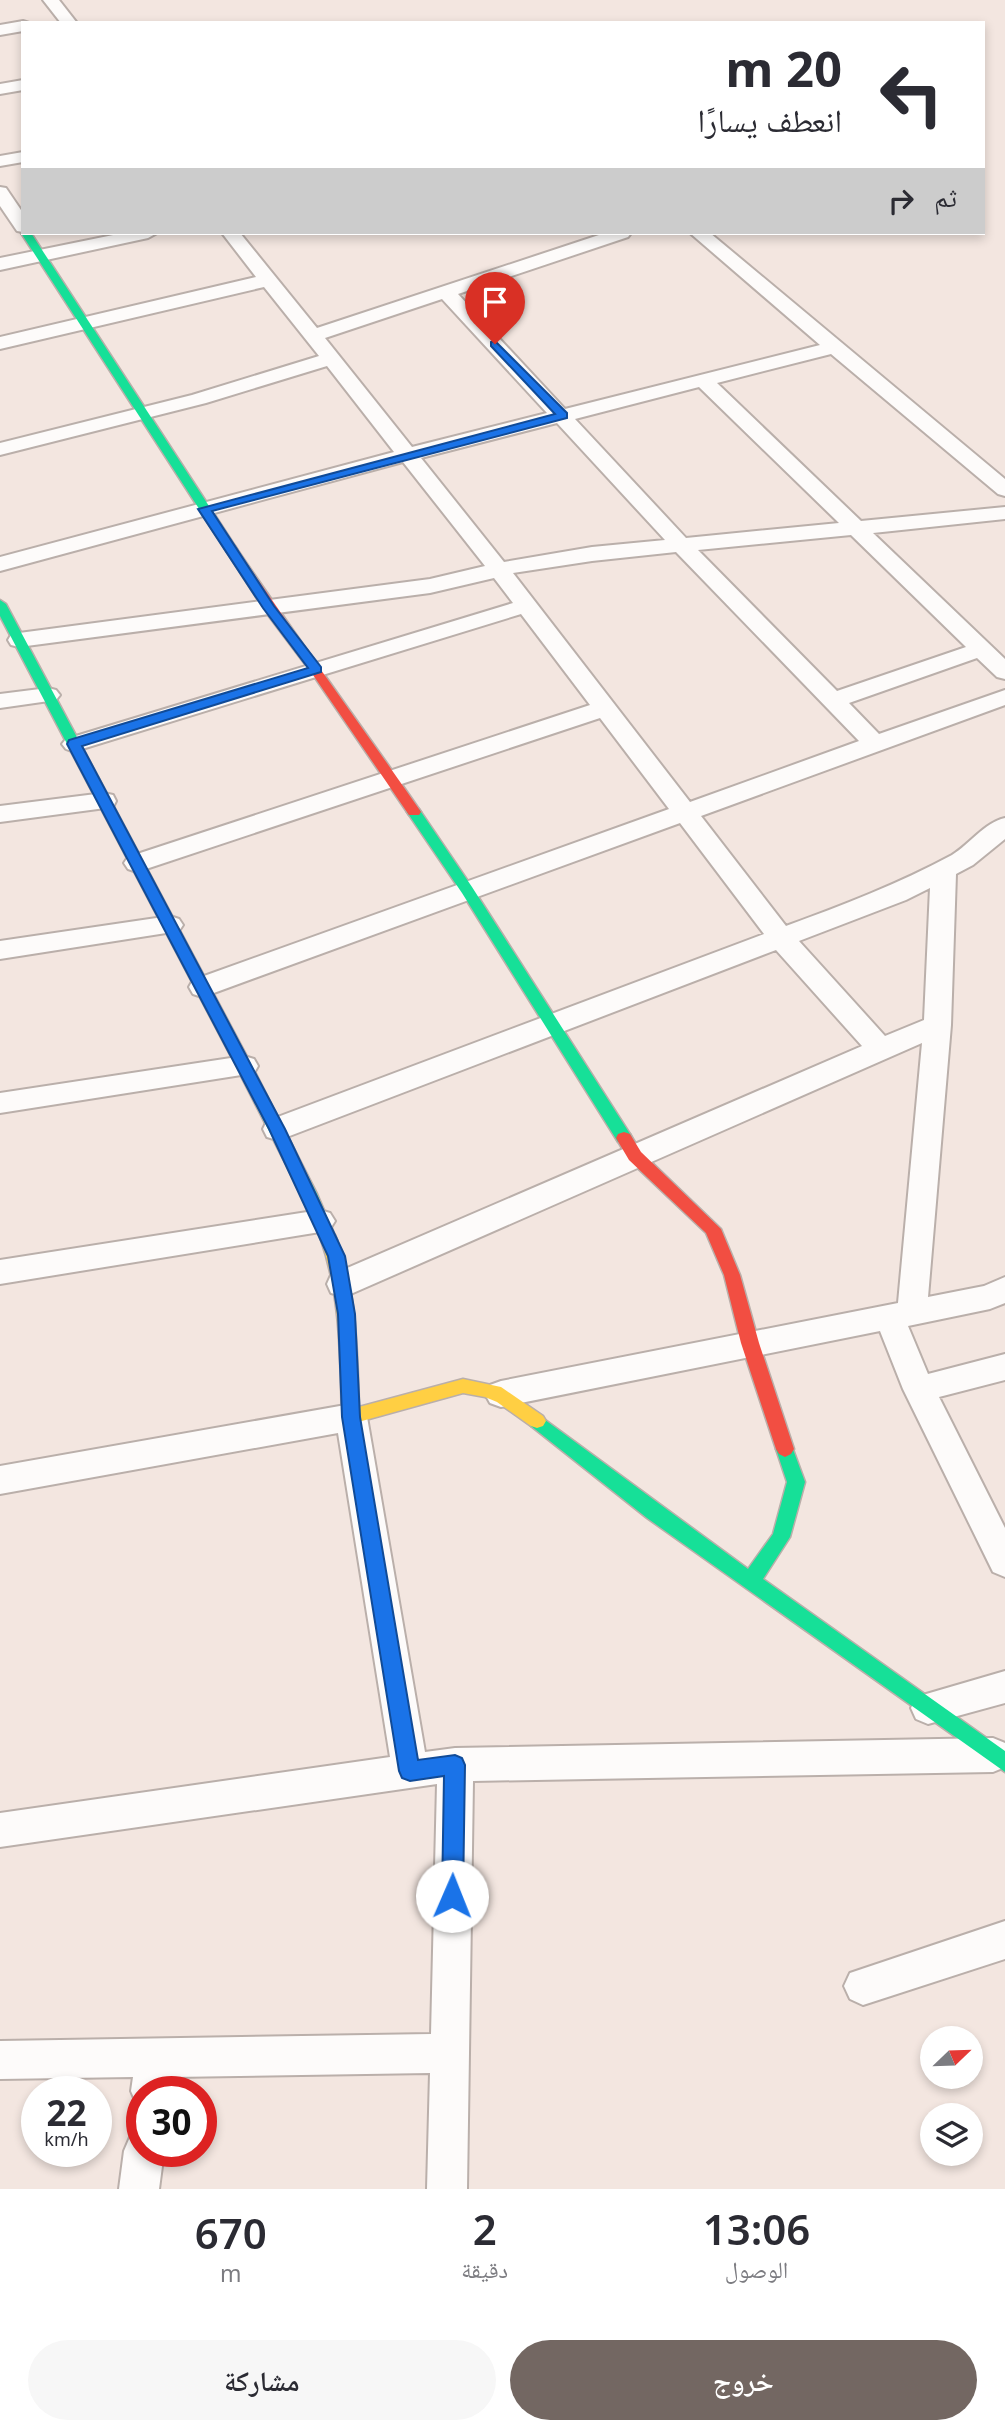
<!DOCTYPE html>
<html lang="ar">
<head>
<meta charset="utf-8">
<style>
	body { margin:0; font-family:"Noto Sans","Noto Naskh Arabic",sans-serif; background:#f7f7f7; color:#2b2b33; direction:rtl; height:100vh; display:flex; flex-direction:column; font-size:26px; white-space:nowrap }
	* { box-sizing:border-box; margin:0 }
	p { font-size:23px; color:#7c7c81 }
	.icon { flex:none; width:38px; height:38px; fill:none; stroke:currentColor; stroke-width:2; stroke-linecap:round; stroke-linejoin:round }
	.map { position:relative; height:2189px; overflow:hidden; direction:ltr }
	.side { display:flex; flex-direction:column; background:#fff; flex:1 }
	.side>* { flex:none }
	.guide { position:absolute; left:21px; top:21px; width:964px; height:214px; border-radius:0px; box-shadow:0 4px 10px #0003; direction:rtl; background:#fff; color:#2b2b33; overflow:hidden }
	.needle { width:46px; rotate:67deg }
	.fabs { position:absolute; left:920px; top:2026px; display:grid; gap:14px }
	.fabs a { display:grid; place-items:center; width:63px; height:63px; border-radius:50%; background:#fff; box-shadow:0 4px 10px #0003; font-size:35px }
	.speed { position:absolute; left:21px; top:2076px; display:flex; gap:14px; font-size:35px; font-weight:700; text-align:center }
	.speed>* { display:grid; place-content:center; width:91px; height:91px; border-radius:50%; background:#fff; box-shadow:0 4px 10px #0003; line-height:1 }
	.speed small { font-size:18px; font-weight:400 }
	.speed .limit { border:10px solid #d22; background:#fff; color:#111 }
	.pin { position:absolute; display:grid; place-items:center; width:60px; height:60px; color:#fff; margin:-72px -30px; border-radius:50% 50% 50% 0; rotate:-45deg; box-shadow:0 0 7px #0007 }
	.pin .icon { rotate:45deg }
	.me { position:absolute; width:77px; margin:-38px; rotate:1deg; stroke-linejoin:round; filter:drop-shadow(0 0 5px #0008) }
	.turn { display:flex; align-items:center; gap:24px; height:147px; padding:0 28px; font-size:32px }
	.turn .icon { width:91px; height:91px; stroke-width:2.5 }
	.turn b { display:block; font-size:49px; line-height:60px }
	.then { display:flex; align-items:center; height:66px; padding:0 28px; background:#0003; gap:14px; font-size:26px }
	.eta { display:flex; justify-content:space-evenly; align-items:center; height:119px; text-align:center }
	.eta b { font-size:42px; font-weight:600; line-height:49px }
	.action { display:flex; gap:14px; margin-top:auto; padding:14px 28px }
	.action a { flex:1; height:80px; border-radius:42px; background:#736762; color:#fff; font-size:28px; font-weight:600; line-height:80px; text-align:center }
	.action a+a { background:#f7f7f7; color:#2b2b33 }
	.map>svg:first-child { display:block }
</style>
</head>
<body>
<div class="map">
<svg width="1005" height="2189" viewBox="0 0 1005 2189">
	<rect width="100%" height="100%" fill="#f3e6e0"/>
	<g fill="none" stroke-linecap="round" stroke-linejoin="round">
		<!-- street casing -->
		<g stroke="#baafaa" stroke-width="4">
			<g id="street">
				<polygon points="43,0 59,0 77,23 61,23"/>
				<polygon points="23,21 29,23 23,23 23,31 0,35 0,25"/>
				<polygon points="23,80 23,90 0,94 0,84"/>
				<polygon points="23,152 23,162 0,166 0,156"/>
				<polygon points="0,187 6,188 23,213 23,232 17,231 0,206"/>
				<polygon points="123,233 157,233 148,238 0,270 0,258"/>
				<path d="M222,233H240L317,328L605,233H631L628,237L458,294L565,409L820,345L690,233H710L1005,479V496L998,494L831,354L717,383L861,521L1005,507V519L873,533L1005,659V679L997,677L977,658L849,703L879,734L1005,690V705L701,816L786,926C843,905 898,884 952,855C970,844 984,823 1005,818V839L973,865L956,874L951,1025L928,1297L984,1286L1005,1277V1303L990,1309L908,1326L928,1374L1005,1354V1380L939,1397L1005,1528V1577L993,1572L903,1389L880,1331L501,1407L490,1403L485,1394L490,1385L501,1381L898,1303L922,1043L353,1293L342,1296L331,1293L327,1284L331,1275L862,1046L776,950L287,1137L277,1140L267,1137L263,1129L267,1121L764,934L680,823L211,994L202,997L193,994L189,987L193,980L669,809L600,718L146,869L137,872L128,869L124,863L128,857L590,705L521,614L82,749L74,752L66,749L62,744L66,739L513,603L494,578L430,593L19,647L11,645L8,640L11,635L19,633L430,579L485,566L403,462L0,571V557L394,452L327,366L206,403L0,455V443L192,395L319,356L264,287L0,349V337L256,277ZM442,299L547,413L412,447L325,338ZM699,387L839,523L686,538L575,419ZM557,423L665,540L592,547L504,562L421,458ZM851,535L966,647L837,691L698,550ZM676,552L859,741L690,802L513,573L592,561ZM930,888L924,1020L885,1036L799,941L906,900Z"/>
				<polygon points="48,688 56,690 60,695 56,700 0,708 0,694"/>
				<polygon points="104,793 113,795 116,801 113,807 0,822 0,806"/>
				<polygon points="170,916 179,919 183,925 179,931 0,959 0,941"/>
				<polygon points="244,1056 254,1059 258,1066 254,1073 0,1113 0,1093"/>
				<polygon points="320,1210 330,1213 335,1221 330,1229 320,1232 0,1284 0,1260"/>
				<polygon points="351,1404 362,1408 367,1417 425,1752 455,1748 993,1738 1005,1743 1005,1767 993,1772 473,1781 467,2189 427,2189 430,2073 172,2077 171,2091 142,2091 142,2107 137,2105 131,2091 133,2077 0,2079 0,2041 431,2034 437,1784 0,1847 0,1813 390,1757 338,1433 0,1494 0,1466"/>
				<polygon points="1005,1671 1005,1703 928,1724 916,1719 911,1708 916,1697"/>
				<polygon points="1005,1921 1005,1959 863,2005 850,1999 844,1986 850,1973"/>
				<polygon points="142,2132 142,2151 164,2151 159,2189 119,2189 124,2151 130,2137"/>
			</g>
		</g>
		<!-- fast casing -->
		<g stroke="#baafaa" stroke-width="3">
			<g id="fast">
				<polygon points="22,231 31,233 237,549 235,552 227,552 225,549 21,233"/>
				<polygon points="0,600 6,604 252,1066 317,1194 337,1240 335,1245 323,1245 321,1240 301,1194 236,1066 0,616"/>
				<polygon points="414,807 419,809 472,887 630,1134 632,1138 630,1142 618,1142 462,893 407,812"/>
				<polygon points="537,1414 748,1569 773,1534 787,1482 776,1449 779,1444 785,1441 791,1444 805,1482 790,1537 763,1579 1005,1751 1005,1772 647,1518 531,1426 528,1421 531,1416"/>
			</g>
		</g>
		<!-- slow casing -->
		<g stroke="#baafaa" stroke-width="3">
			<path id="slow" d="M329,1233L335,1235L337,1240C357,1294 357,1350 359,1407L463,1379L501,1387L543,1416L546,1421L543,1426L537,1428L531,1426L497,1402L485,1397L463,1393L351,1424L345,1422L342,1417C340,1357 341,1298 321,1240L323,1235Z"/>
		</g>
		<!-- jam casing -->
		<g stroke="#baafaa" stroke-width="3">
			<g id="jam">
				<path d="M231,545L235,546C295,635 358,721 419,809L421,812L419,815H409L311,672L265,611L225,549Z"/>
				<polygon points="624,1132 630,1134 641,1152 721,1229 740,1275 759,1343 794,1449 791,1454 785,1457 779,1454 776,1449 741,1343 724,1275 706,1233 629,1160 616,1138 618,1134"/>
			</g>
		</g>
		<!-- street -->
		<use href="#street" fill="#fdfbfa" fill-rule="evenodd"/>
		<!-- fast -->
		<use href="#fast" fill="#16e098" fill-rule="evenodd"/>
		<!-- slow -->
		<use href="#slow" fill="#ffcf43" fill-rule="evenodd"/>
		<!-- jam -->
		<use href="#jam" fill="#f24e42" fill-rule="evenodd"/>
	</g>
	<!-- route -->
	<polygon fill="#1a73e8" stroke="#114b97" stroke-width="2" points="495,341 567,413 567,418 212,511 274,606 321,667 321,672 82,746 285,1129 345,1256 355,1314 360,1417 418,1760 455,1755 462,1758 465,1765 463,1896 460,1903 452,1906 445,1903 442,1896 444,1776 410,1781 402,1778 399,1771 342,1417 338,1314 328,1256 269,1129 67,744 69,740 308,668 263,608 198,509 555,414 491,346 491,342"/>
</svg>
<div class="fabs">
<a><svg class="needle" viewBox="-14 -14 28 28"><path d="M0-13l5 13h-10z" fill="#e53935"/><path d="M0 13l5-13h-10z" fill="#7c7c81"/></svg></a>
<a><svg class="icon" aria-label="layers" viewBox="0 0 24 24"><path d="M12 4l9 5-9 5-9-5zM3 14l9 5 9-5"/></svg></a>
</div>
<div class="speed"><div>22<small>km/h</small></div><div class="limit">30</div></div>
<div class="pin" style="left:495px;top:344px;background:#d93025"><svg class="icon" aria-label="arrive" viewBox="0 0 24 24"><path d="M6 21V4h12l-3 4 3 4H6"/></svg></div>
<svg class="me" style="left:452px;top:1896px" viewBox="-20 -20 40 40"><circle r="19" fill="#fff"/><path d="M0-13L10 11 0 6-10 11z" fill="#1a73e8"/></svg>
<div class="guide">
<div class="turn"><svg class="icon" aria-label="left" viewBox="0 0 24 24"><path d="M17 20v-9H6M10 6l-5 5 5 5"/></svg><div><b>20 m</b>انعطف يسارًا</div></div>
<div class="then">ثم<svg class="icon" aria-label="right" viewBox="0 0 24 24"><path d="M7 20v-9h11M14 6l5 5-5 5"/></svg></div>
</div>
</div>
<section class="side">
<div class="eta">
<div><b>13:06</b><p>الوصول</p></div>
<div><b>2</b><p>دقيقة</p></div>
<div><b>670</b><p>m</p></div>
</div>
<div class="action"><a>خروج</a><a>مشاركة</a></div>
</section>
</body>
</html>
